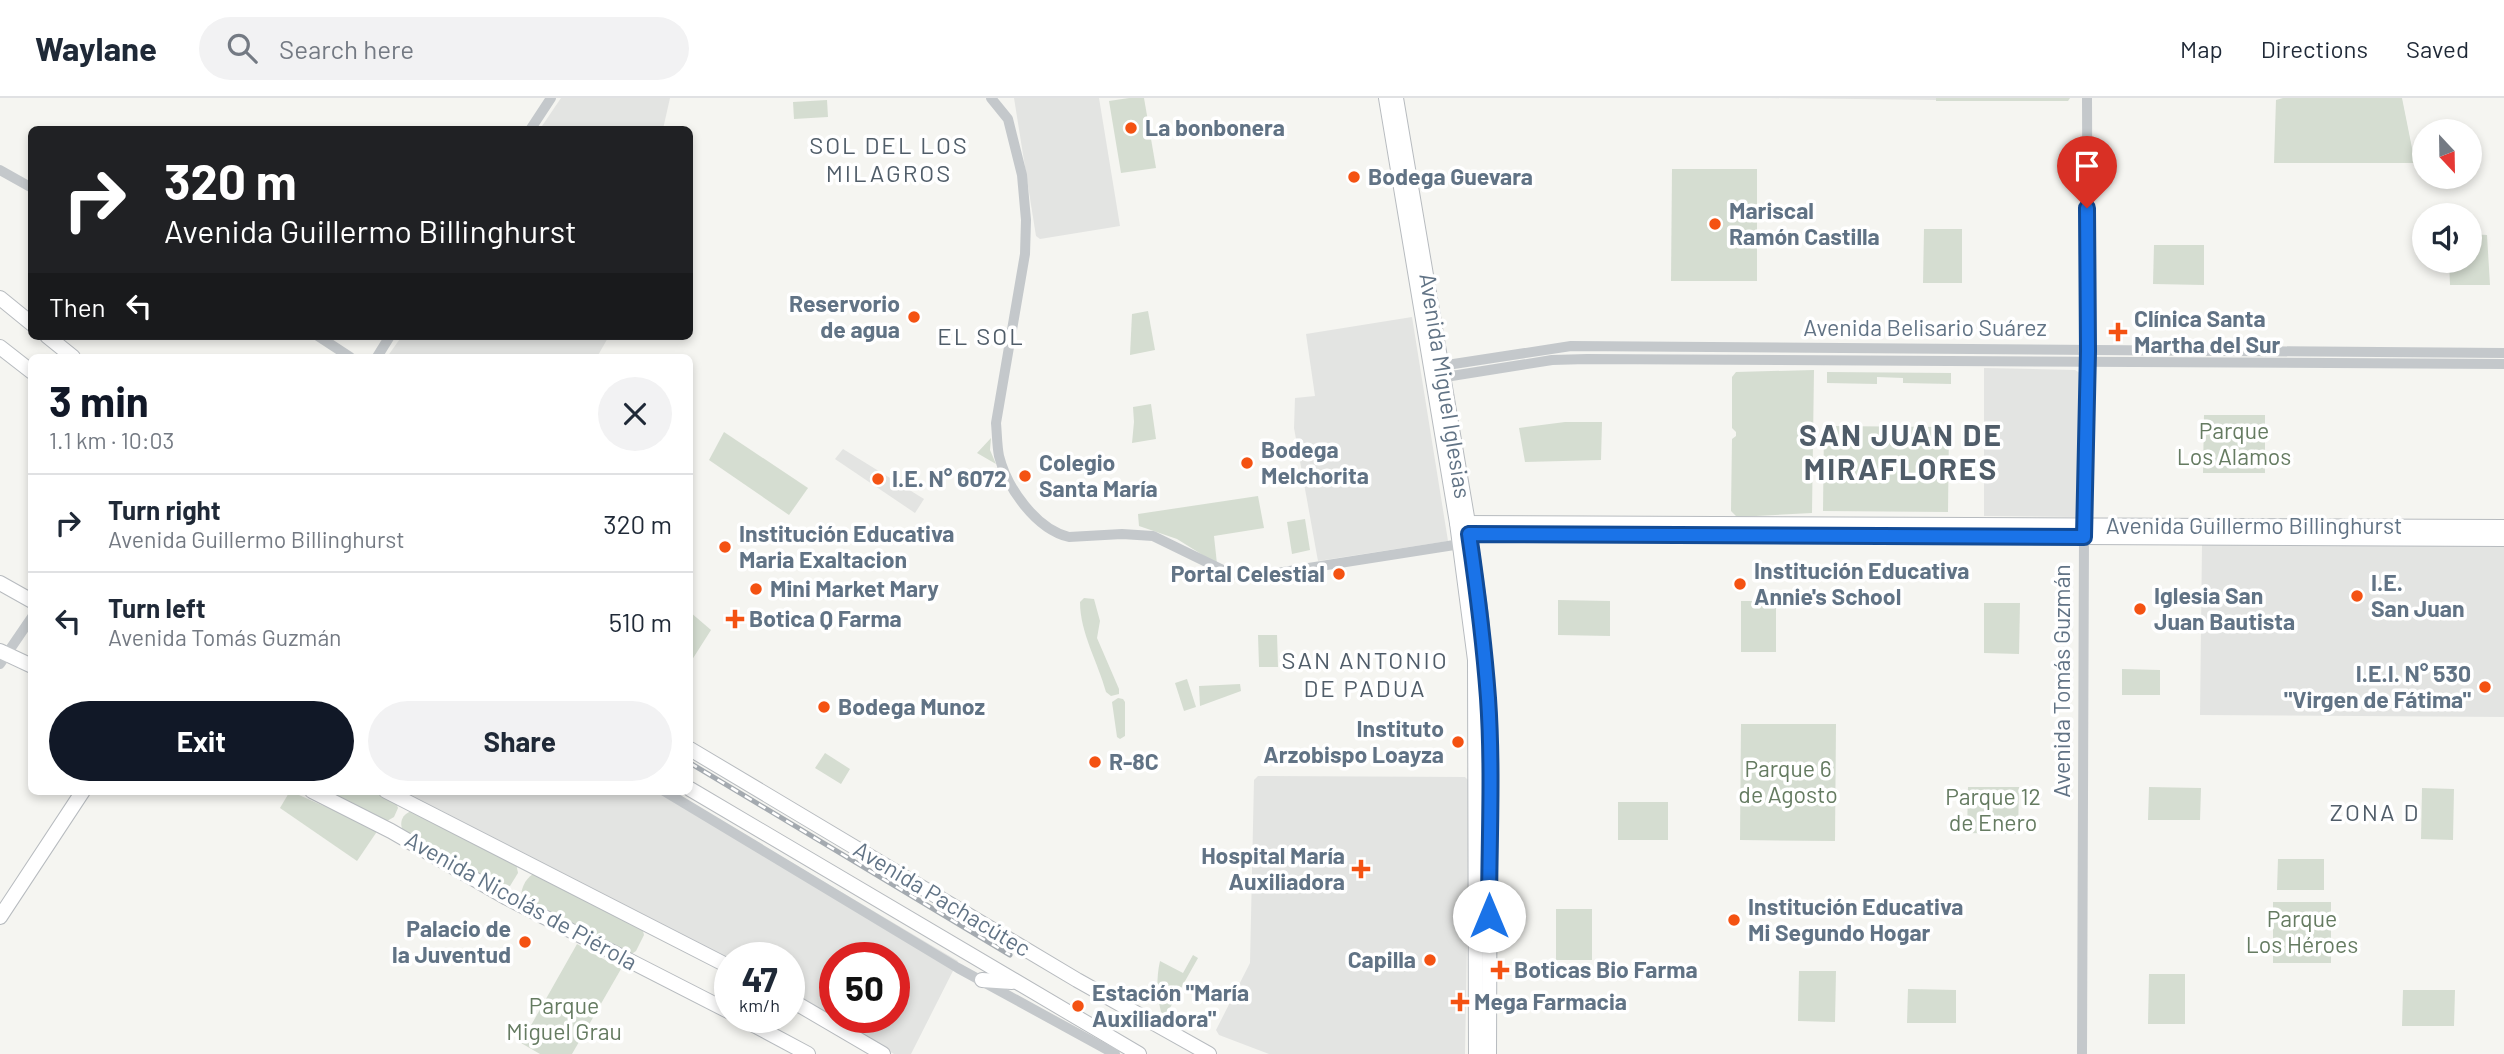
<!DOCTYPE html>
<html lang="en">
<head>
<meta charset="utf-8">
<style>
	body { margin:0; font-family:Barlow,sans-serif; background:#f2f2f3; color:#1f2937; height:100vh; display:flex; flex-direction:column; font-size:26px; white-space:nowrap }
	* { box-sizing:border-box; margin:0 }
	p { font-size:23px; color:#747a83 }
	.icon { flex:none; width:38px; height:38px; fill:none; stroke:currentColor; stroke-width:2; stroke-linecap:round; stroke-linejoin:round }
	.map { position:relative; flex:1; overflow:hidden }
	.sheet { position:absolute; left:28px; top:256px; width:665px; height:441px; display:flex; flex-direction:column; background:#fff; border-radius:10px; box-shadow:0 4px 10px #0003 }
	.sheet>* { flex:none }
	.guide { position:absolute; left:28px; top:28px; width:665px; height:214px; border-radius:10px; box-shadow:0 4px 10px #0003; background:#202124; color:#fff; overflow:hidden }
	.needle { width:46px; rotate:158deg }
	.buttons { position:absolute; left:2412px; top:21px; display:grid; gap:14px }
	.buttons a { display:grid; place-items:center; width:70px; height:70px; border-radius:50%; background:#fff; box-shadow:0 4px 10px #0003; font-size:35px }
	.speed { position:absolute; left:714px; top:844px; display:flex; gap:14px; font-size:35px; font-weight:700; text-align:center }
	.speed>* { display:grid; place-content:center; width:91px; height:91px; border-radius:50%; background:#fff; box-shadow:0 4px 10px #0003; line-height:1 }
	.speed small { font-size:18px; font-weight:400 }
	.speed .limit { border:10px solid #d22; background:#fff; color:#111 }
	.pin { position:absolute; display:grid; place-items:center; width:60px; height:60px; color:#fff; margin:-72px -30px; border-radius:50% 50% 50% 0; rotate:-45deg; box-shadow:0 0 7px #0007 }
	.pin .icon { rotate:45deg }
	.me { position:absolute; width:77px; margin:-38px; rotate:0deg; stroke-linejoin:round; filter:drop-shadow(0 0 5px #0008) }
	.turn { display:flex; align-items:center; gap:24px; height:147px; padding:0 21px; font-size:32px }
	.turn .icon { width:91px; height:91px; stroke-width:2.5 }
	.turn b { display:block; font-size:49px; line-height:60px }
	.then { display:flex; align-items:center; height:66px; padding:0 21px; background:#0003; gap:14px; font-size:26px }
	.round { display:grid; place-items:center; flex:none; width:74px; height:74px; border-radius:37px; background:#f2f2f3 }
	.head { display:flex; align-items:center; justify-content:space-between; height:119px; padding:0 21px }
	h1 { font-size:42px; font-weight:700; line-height:52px; color:#111827 }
	.cta { display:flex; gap:14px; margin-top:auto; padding:14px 21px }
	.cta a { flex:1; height:80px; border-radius:42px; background:#111827; color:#fff; font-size:28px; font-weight:700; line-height:80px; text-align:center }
	.cta a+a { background:#f2f2f3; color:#1f2937 }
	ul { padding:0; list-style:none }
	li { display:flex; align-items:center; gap:21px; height:98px; padding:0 21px; border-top:2px solid #e0e1e3 }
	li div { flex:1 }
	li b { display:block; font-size:26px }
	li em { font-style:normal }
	header { display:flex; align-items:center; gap:42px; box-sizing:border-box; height:98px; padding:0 35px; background:#fff; border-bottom:2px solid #e0e1e3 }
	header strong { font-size:33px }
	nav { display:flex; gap:38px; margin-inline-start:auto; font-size:24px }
	.search { width:490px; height:63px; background:#f2f2f3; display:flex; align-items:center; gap:18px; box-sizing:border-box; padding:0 24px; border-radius:38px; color:#747a83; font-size:26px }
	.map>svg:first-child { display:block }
</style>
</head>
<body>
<header>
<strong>Waylane</strong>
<div class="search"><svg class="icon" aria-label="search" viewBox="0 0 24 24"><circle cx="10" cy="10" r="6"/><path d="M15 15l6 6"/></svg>Search here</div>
<nav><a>Map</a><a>Directions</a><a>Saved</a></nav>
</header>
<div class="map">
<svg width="2504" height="956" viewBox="0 0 2504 956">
	<rect width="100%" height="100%" fill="#f5f5f1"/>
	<!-- built -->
	<g fill="#e3e4e2" fill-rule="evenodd">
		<polygon points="561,0 670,0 663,31 540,31"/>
		<polygon points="1014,0 1099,0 1120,128 1040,141 1036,138"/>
		<polygon points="1769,0 1936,0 1936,2"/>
		<polygon points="1412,219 1448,443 1318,463 1294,330 1295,300 1315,298 1306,236"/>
		<polygon points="402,238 609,238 597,259 387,259"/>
		<polygon points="1984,270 2075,272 2080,275 2080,416 2078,419 1984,418"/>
		<polygon points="843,351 924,401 915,415 835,361"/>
		<polygon points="2211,445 2504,448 2504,619 2200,617 2202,447 2211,447"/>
		<polygon points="1258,678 1465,679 1470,684 1465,956 1269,956 1219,937 1216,932 1250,865 1254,682"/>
		<path d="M398,693H671L958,863L911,956H894L789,897V859H730V863ZM835,859H894V919H835Z"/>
	</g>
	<!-- green -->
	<g fill="#d5ddd1">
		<polygon points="1129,0 1144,0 1156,70 1121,75 1109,3"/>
		<polygon points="1936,0 2070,0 2068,3 1936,3"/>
		<polygon points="2283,0 2402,0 2415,65 2274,65 2276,2"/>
		<polygon points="827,2 828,19 794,21 793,4"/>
		<polygon points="1672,71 1757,71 1757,183 1671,183"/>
		<polygon points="1924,131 1962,131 1962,185 1923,185"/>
		<polygon points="2469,136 2487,137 2490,187 2450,187 2449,163 2469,163"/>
		<polygon points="2154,147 2204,147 2204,187 2153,186"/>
		<polygon points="1148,213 1155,252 1130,257 1132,216"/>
		<polygon points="1814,272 1812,415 1737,419 1731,413 1732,341 1736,338 1736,334 1732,330 1732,279 1736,274"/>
		<polygon points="1827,274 1951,275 1951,286 1903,285 1903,280 1877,279 1877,286 1827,285"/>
		<polygon points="1151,306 1156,341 1132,345 1134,324 1133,309"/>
		<polygon points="2204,317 2265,317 2265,375 2203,375"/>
		<polygon points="1565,324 1602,324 1601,362 1525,364 1519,330"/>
		<polygon points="1824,328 1949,329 1948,414 1823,413"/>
		<polygon points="724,334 808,390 789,417 709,362"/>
		<polygon points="991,340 990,352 996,366 977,355"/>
		<polygon points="1258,398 1264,430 1214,438 1217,466 1177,441 1139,428 1138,416"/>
		<polygon points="1305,421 1310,452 1292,456 1287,424"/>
		<path d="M1084,500L1094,501L1100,523L1097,540L1119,591V596L1111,598L1106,594C1098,564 1080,535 1080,504Z"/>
		<polygon points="1558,502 1610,503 1610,538 1558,537"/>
		<rect x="1741" y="503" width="35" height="51"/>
		<polygon points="1984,505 2020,505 2019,556 1984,555"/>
		<polygon points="690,514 711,532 690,565"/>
		<polygon points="1258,537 1277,537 1278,569 1259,569"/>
		<polygon points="2122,571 2160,572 2160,597 2122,597"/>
		<polygon points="1187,581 1196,609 1184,613 1175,585"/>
		<polygon points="1240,586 1241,593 1200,608 1199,588"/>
		<polygon points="1118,600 1123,601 1125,604 1125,638 1120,641 1117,639 1112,604"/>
		<polygon points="1741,626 1836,626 1835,743 1740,742"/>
		<polygon points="825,655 850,671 841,686 815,670"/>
		<polygon points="1968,689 2019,689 2018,736 1967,735"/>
		<polygon points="2149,689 2201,690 2200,722 2148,722"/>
		<polygon points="2422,690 2454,691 2453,742 2421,741"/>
		<polygon points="290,693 378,732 357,763 280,710"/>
		<path d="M322,693C342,693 392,686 398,710L394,719L387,723Z"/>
		<rect x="1618" y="704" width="50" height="38"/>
		<path d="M411,713L516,765L518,775L510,788L504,792L403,733C399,724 402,717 411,713Z"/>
		<polygon points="2278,761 2324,761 2324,792 2277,792"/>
		<path d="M533,776L642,829L644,837L636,853L630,857L522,803C519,793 525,781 533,776Z"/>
		<rect x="2273" y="804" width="58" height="61"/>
		<rect x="1556" y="811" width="36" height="51"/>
		<polygon points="577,846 621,871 572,956 540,956 521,945"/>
		<path d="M1193,857L1198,860L1166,917L1161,914C1157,896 1156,881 1160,863L1183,875Z"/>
		<polygon points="1799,873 1836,873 1835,924 1798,923"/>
		<polygon points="2149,876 2185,876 2185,926 2148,926"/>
		<polygon points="1908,891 1956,892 1956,925 1907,925"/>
		<polygon points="2403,892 2455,892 2454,928 2402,928"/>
	</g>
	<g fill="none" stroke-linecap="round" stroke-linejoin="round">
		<!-- major casing -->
		<g stroke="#b7bbbf" stroke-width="16">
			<g id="major">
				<polyline points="1386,0 1457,425 1475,562 1476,956"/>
				<polyline points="1396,0 1468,425 1481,518 1490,654 1489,956"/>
				<polyline points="0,200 32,226"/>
				<polyline points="47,238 73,259"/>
				<polyline points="0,249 32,274"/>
				<polyline points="1457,425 2504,429"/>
				<polyline points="1459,436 2504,441"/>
				<polyline points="0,485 32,503"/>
				<polyline points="0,553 32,568"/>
				<polyline points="690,651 1077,882 1209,956"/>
				<polyline points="690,691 1139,956"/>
				<polyline points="312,693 391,733 507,800 730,914"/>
				<polyline points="386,693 730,869"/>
				<polyline points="0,819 83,693"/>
				<polyline points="982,882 1012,884"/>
				<polyline points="789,901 883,956"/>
				<polyline points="739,919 808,956"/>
			</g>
		</g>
		<!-- minor -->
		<g stroke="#c4c8cb" stroke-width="10">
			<path d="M991,0L1008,21L1022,77L1026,122L1025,156L996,325C997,336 997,348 999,358C1007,390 1036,431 1069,439L1122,436L1153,438L1231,476L1251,479L1467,445"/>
			<polyline points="530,32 551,0"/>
			<polyline points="0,72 32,90"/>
			<polyline points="318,238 350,259"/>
			<polyline points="377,259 390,238"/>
			<polyline points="1434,269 1571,248 2504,255"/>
			<polyline points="1439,280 1552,262 1587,261 2504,266"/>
			<polyline points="0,566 32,519"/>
			<polyline points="664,693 958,870 1115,956"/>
			<polyline points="2082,956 2084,439 2088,253 2087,0"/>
		</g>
		<!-- major -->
		<use href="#major" stroke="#fff" stroke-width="14"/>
		<!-- rail casing -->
		<g stroke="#a4aab0" stroke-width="5">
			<polyline id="rail" points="690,665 1010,857"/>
		</g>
		<!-- rail -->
		<use href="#rail" stroke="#fff" stroke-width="2.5" stroke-dasharray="8" stroke-linecap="butt"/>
	</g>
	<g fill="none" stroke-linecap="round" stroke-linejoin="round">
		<!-- route casing -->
		<g stroke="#114b97" stroke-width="18">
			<path id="route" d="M1489,818C1489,746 1493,673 1488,600C1484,545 1477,491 1469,436L2084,439L2088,253L2087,110"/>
		</g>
		<!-- route -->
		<use href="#route" stroke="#1a73e8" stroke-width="12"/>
	</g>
	<!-- markers -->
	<g fill="#f45212" stroke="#fff" stroke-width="2.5">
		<circle cx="1131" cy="30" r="7"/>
		<circle cx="1354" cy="79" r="7"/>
		<circle cx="1715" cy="126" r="7"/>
		<circle cx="914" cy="219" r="7"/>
		<path d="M2114.5 223.5h7v7h7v7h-7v7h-7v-7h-7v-7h7z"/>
		<circle cx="1247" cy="365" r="7"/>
		<circle cx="1025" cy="378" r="7"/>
		<circle cx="878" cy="381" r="7"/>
		<circle cx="725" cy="449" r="7"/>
		<circle cx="1339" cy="476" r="7"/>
		<circle cx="1740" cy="486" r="7"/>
		<circle cx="756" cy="491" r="7"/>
		<circle cx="2357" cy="498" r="7"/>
		<circle cx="2140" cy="511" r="7"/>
		<path d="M731.5 510.5h7v7h7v7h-7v7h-7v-7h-7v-7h7z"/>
		<circle cx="2485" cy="589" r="7"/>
		<circle cx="824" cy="609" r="7"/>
		<circle cx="1458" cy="644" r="7"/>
		<circle cx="1095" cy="664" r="7"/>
		<path d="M1357.5 760.5h7v7h7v7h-7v7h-7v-7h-7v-7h7z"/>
		<circle cx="1734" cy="822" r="7"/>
		<circle cx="525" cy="844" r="7"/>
		<circle cx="1430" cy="862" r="7"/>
		<path d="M1496.5 861.5h7v7h7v7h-7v7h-7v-7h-7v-7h7z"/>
		<path d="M1456.5 893.5h7v7h7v7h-7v7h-7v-7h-7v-7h7z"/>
		<circle cx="1078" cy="908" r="7"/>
	</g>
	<g text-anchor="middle" stroke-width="7" stroke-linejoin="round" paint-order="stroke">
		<!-- poi labels -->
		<g font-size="23" font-weight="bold" fill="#617385" stroke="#fff" text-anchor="start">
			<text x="1145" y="38">La bonbonera</text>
			<text x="1368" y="87">Bodega Guevara</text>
			<text x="1729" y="121">Mariscal<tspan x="1729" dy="26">Ramón Castilla</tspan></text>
			<text x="900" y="214" text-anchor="end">Reservorio<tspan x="900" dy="26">de agua</tspan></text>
			<text x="2134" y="229">Clínica Santa<tspan x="2134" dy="26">Martha del Sur</tspan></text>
			<text x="1261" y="360">Bodega<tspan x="1261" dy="26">Melchorita</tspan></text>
			<text x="1039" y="373">Colegio<tspan x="1039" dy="26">Santa María</tspan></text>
			<text x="892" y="389">I.E. N° 6072</text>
			<text x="739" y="444">Institución Educativa<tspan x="739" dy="26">Maria Exaltacion</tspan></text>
			<text x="1754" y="481">Institución Educativa<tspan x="1754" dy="26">Annie's School</tspan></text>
			<text x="1325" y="484" text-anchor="end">Portal Celestial</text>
			<text x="2371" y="493">I.E.<tspan x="2371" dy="26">San Juan</tspan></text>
			<text x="770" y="499">Mini Market Mary</text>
			<text x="2154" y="506">Iglesia San<tspan x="2154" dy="26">Juan Bautista</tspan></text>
			<text x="749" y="529">Botica Q Farma</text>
			<text x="2471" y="584" text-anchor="end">I.E.I. N° 530<tspan x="2471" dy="26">"Virgen de Fátima"</tspan></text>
			<text x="838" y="617">Bodega Munoz</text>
			<text x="1444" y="639" text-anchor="end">Instituto<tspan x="1444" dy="26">Arzobispo Loayza</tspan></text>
			<text x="1109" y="672">R-8C</text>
			<text x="1345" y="766" text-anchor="end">Hospital María<tspan x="1345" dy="26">Auxiliadora</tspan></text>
			<text x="1748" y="817">Institución Educativa<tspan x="1748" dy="26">Mi Segundo Hogar</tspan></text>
			<text x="511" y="839" text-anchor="end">Palacio de<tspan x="511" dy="26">la Juventud</tspan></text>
			<text x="1416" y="870" text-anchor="end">Capilla</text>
			<text x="1514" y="880">Boticas Bio Farma</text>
			<text x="1092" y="903">Estación "María<tspan x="1092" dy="26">Auxiliadora"</tspan></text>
			<text x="1474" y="912">Mega Farmacia</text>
		</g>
		<!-- street labels -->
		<g font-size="23" fill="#617385" stroke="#fff">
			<text x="1925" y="238">Avenida Belisario Suárez</text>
			<text transform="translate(1445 288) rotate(81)" y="8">Avenida Miguel Iglesias</text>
			<text x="2254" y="436">Avenida Guillermo Billinghurst</text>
			<text transform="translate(2062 583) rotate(-90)" y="8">Avenida Tomás Guzmán</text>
			<text transform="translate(942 801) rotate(31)" y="8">Avenida Pachacútec</text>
			<text transform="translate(521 803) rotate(29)" y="8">Avenida Nicolás de Piérola</text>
		</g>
		<!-- park labels -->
		<g font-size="23" fill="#657b61" stroke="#fff">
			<text x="2234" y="341">Parque<tspan x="2234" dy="26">Los Alamos</tspan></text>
			<text x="1788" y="679">Parque 6<tspan x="1788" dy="26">de Agosto</tspan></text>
			<text x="1993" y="707">Parque 12<tspan x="1993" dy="26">de Enero</tspan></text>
			<text x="2302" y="829">Parque<tspan x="2302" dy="26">Los Héroes</tspan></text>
			<text x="564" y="916">Parque<tspan x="564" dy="26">Miguel Grau</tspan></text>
		</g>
		<!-- neighbourhood labels -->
		<g font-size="24" letter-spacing="2" fill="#505d69" stroke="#fff">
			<text x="889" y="56">SOL DEL LOS<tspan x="889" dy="28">MILAGROS</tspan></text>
			<text x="981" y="247">EL SOL</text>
			<text x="1365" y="571">SAN ANTONIO<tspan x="1365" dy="28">DE PADUA</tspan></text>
			<text x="2375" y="723">ZONA D</text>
		</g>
		<!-- district labels -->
		<g font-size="30" font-weight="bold" letter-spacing="2" fill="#505d69" stroke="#fff">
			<text x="1901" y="348">SAN JUAN DE<tspan x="1901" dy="34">MIRAFLORES</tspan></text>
		</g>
	</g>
</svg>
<div class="buttons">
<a><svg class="needle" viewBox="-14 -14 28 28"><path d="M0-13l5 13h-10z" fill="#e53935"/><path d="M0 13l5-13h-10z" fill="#747a83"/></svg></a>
<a><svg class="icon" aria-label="sound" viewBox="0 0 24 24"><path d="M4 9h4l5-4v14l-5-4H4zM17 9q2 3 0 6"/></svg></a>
</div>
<div class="speed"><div>47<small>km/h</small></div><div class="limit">50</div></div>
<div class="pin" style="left:2087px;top:110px;background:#d93025"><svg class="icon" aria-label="arrive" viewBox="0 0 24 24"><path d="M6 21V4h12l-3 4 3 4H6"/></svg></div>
<svg class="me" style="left:1489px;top:818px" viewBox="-20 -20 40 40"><circle r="19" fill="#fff"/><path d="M0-13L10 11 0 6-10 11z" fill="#1a73e8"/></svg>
<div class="guide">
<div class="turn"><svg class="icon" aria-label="right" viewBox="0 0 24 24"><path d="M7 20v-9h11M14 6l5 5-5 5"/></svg><div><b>320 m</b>Avenida Guillermo Billinghurst</div></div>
<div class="then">Then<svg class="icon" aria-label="left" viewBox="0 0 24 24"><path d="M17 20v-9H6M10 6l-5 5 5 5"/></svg></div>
</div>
<section class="sheet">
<div class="head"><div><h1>3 min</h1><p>1.1 km · 10:03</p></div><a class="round"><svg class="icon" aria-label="close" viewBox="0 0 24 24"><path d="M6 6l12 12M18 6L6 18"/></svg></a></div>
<ul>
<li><svg class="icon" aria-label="right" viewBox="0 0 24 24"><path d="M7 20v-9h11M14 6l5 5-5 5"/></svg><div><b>Turn right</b><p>Avenida Guillermo Billinghurst</p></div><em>320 m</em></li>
<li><svg class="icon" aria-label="left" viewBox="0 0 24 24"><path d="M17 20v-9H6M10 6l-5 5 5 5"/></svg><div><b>Turn left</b><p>Avenida Tomás Guzmán</p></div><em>510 m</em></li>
</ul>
<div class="cta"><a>Exit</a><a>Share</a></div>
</section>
</div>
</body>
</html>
